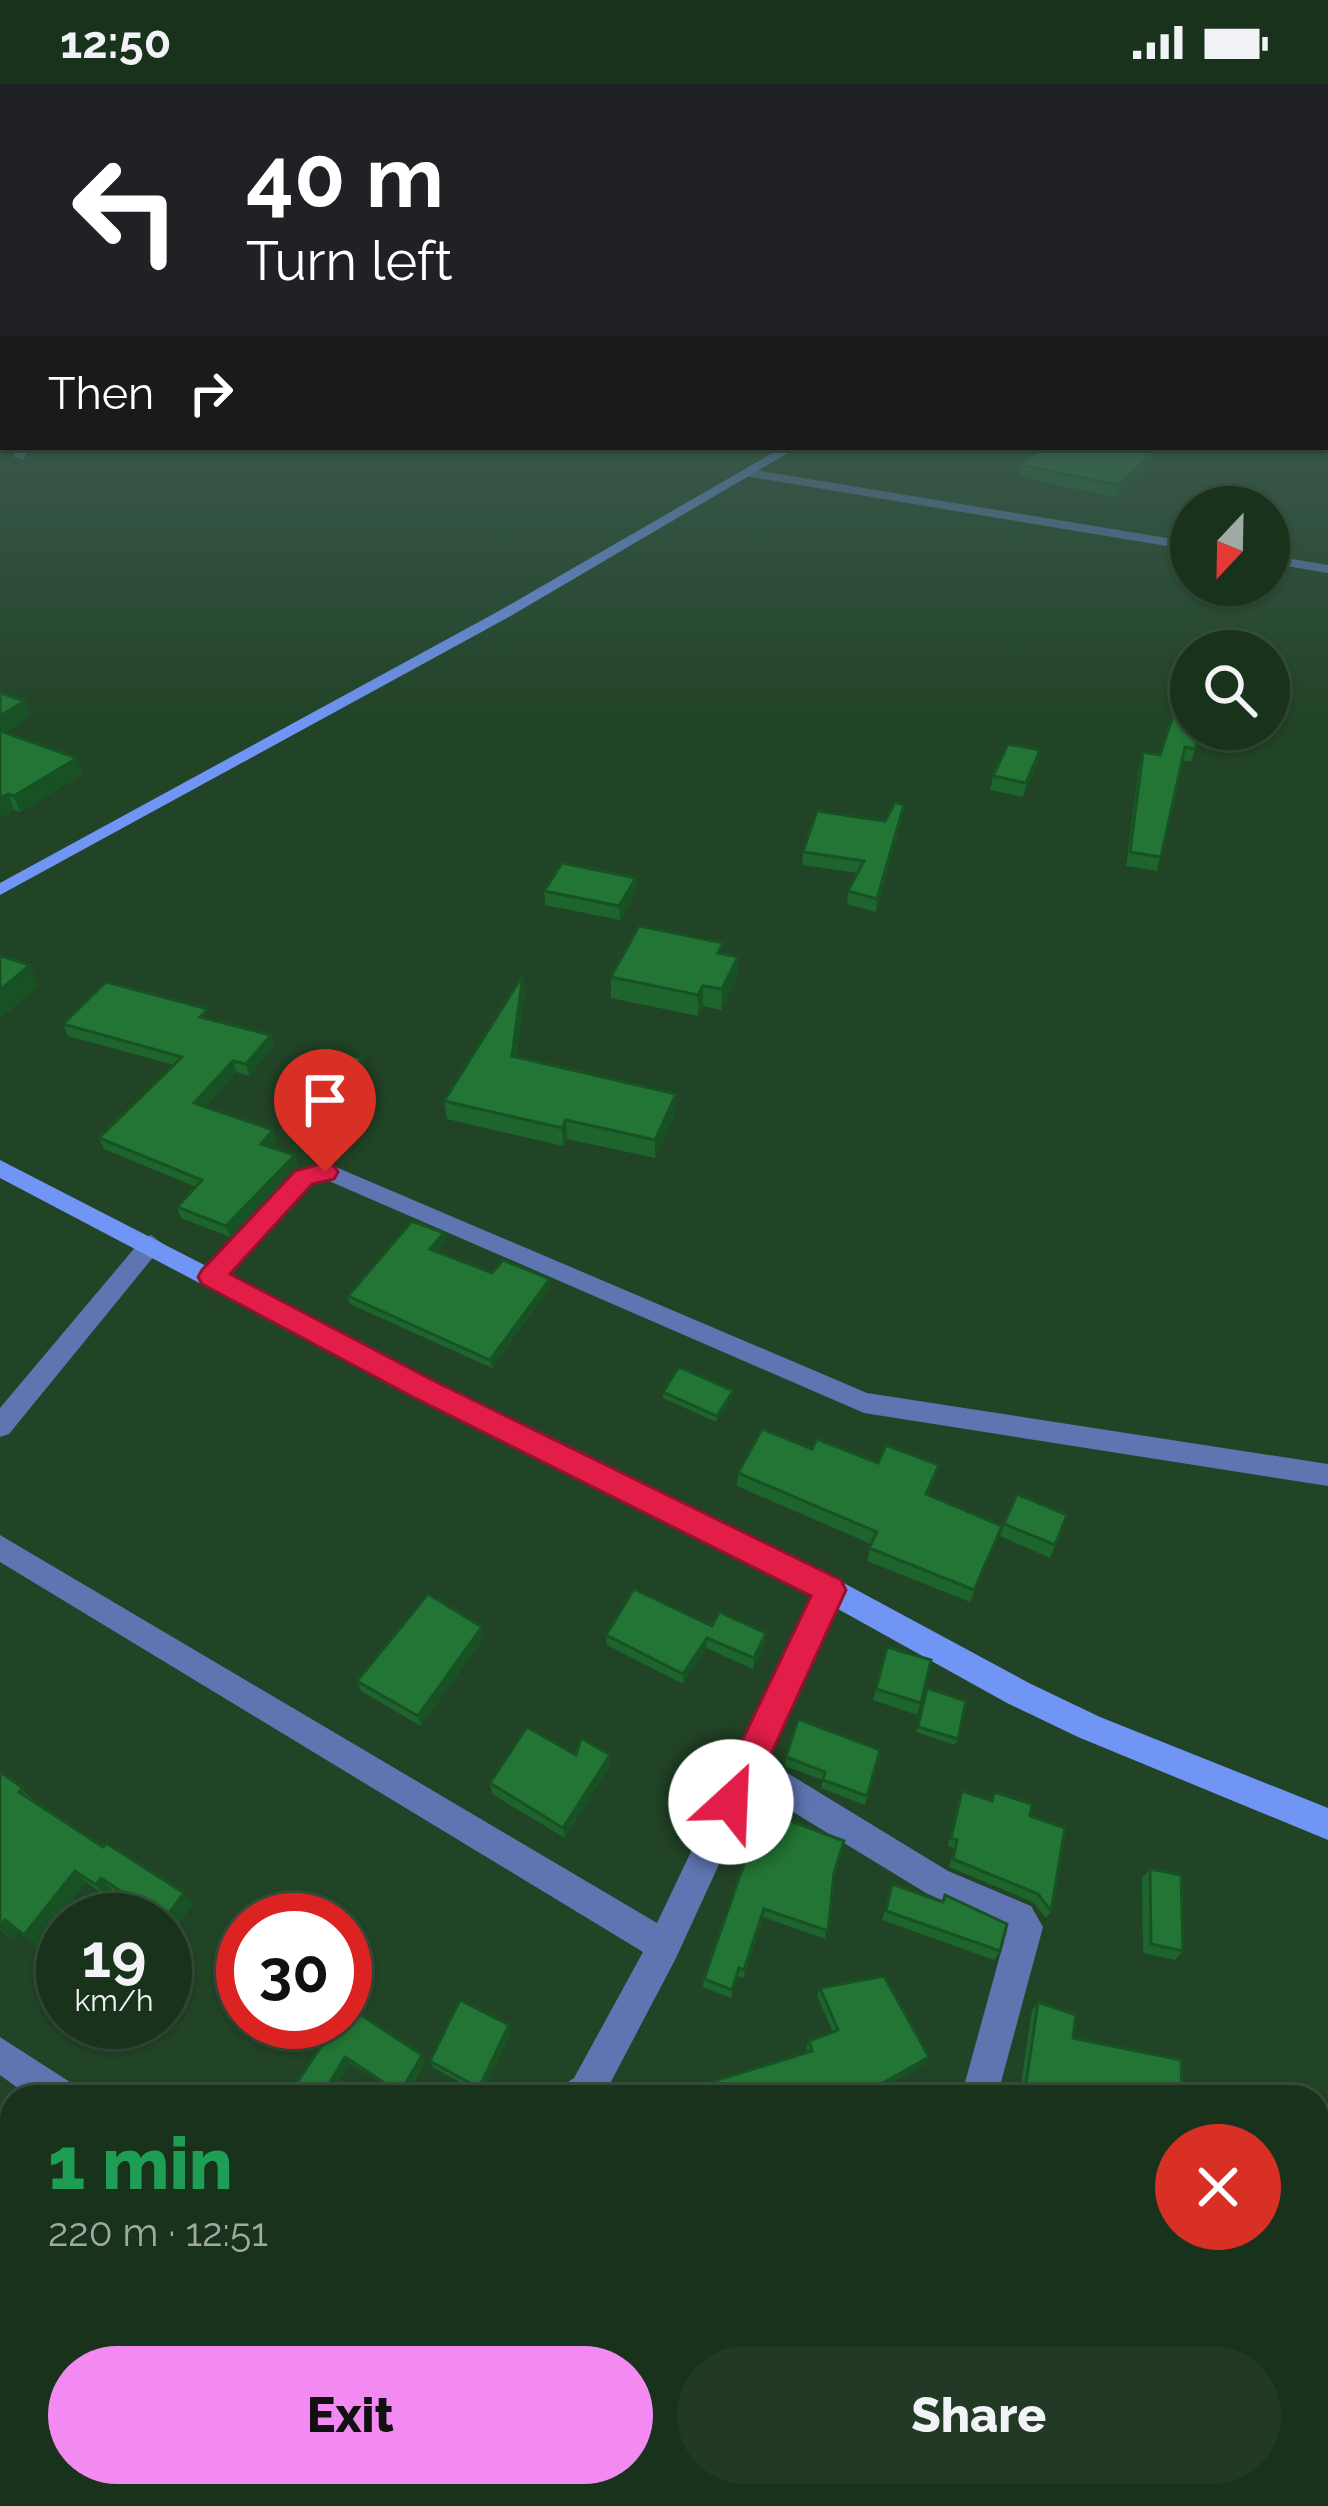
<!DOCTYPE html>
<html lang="en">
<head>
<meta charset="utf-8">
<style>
	body { margin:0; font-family:Raleway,sans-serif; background:#223a25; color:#f1f3f6; height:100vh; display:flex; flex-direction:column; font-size:45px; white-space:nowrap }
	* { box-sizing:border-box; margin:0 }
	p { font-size:39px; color:#9faaa3 }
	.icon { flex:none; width:66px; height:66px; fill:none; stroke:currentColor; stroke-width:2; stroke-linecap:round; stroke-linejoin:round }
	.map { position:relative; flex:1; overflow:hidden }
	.drawer { position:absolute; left:0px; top:2001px; width:1329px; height:423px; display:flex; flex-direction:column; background:#19321c; border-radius:36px 36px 0 0; box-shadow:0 3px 9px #0004,0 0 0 3px #374d3b }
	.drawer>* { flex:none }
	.guide { position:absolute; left:0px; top:0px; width:1329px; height:366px; box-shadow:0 3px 9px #0004,0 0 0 3px #374d3b; background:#202124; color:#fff; overflow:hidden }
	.needle { width:78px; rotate:202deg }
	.buttons { position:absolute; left:1170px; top:402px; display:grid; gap:24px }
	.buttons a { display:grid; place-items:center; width:120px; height:120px; border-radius:50%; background:#19321c; box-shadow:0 3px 9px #0004,0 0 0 3px #374d3b; font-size:60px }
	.speed { position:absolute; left:36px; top:1809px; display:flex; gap:24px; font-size:60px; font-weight:700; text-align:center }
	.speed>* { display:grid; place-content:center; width:156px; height:156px; border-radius:50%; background:#19321c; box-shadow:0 3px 9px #0004,0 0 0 3px #374d3b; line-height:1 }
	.speed small { font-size:30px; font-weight:400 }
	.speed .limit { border:18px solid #d22; background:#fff; color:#111 }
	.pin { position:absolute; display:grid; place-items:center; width:102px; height:102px; color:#fff; margin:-123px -51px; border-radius:50% 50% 50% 0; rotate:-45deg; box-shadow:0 0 12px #0007 }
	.pin .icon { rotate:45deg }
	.me { position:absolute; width:132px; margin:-66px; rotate:25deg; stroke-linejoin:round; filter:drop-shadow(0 0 9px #0008) }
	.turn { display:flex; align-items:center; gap:42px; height:252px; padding:0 48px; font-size:54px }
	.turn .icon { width:156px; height:156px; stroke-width:2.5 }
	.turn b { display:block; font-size:84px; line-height:102px }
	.then { display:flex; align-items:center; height:114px; padding:0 48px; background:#0003; gap:24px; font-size:45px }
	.round { display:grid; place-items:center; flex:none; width:126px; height:126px; border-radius:63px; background:#223a25 }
	.overview { display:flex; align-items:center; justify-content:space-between; height:204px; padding:0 48px }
	h1 { font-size:72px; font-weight:800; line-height:90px; color:#1e9e55 }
	.primary-button { display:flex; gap:24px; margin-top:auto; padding:24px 48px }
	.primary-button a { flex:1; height:138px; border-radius:72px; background:#f28af2; color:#111; font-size:48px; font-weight:800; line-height:138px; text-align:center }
	.primary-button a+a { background:#223a25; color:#f1f3f6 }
	.status { display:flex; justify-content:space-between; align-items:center; height:84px; padding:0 60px; background:#19321c; direction:ltr }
	.status svg { height:33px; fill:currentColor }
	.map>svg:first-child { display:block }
</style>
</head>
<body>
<div class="status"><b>12:50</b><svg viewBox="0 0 49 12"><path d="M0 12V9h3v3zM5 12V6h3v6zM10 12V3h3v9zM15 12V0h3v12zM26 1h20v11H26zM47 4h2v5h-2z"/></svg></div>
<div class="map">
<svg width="1328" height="2422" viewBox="0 0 1328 2422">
	<rect width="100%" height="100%" fill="#214326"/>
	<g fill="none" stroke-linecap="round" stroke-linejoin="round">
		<!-- street -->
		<g fill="#5e75b2" fill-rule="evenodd">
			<rect x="0" y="315" width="3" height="6"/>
			<polygon points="16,363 28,363 24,376 14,373"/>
			<polygon points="749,385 1191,458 1191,466 745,392"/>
			<polygon points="1269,471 1328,481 1328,489 1269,479"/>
			<polygon points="331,1081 867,1309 1328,1380 1328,1402 864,1329 329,1097 311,1101 220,1199 204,1199 200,1193 204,1187 296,1088"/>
			<polygon points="151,1151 163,1160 159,1166 9,1350 0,1353 0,1324 143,1154"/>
			<polygon points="0,1451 657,1839 820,1497 830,1493 840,1497 844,1506 766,1676 948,1787 1031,1822 1043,1843 997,2013 961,2013 1007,1846 926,1809 754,1704 676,1874 603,2013 560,2013 565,2000 574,1994 643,1868 0,1478"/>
			<polygon points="0,1953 73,2000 78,2013 30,2013 0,1991"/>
			<polygon points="12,2258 12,2310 0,2315 0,2263"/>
			<polygon points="0,2322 12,2327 12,2368 0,2363"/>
			<polygon points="121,2412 180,2412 184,2422 125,2422"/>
			<rect x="652" y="2412" width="42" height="10"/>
			<polygon points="938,2412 980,2412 982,2422 940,2422"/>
		</g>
		<!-- secondary -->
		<g fill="#7195f5" fill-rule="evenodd">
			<polygon points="783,363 798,363 507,534 0,811 0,799 497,528"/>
			<polygon points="0,1076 432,1298 840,1497 1029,1599 1100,1633 1328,1724 1328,1756 1078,1653 1007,1619 820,1515 414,1312 0,1094"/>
		</g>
	</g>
	<!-- wall -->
	<g fill="#1d652d">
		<polygon points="1042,363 1167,363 1165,367 1115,413 1019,393 1021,381"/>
		<polygon points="0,609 30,632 4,649 83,690 20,728 14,726 0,734"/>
		<polygon points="1191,645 1201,645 1191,678 1182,676 1157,787 1126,782 1139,682 1143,668 1160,671"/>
		<polygon points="1040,666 1037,679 1023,713 990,706 993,692"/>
		<polygon points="902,734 876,828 847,820 848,807 858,789 802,781 803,768 885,737"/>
		<polygon points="636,794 636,808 620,836 545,821 544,807"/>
		<polygon points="723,870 738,873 737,894 721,926 703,922 698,932 611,914 611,893"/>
		<polygon points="523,891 525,909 516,973 676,1028 655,1074 567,1055 563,1062 447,1035 444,1017"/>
		<polygon points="211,936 274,962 249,992 236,988 205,1023 276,1057 271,1063 295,1071 298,1082 230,1153 181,1134 177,1123 196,1103 104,1065 99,1054 174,981 68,952 63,940"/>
		<polygon points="366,989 341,1017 305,1005 302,991"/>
		<polygon points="444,1149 445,1158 437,1168 492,1189 550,1203 492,1284 350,1220 348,1212"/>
		<polygon points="663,1308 732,1314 716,1338 663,1314"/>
		<polygon points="812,1365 935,1394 928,1410 1002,1442 970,1518 867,1477 871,1460 737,1402 738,1389"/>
		<polygon points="1017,1410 1067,1431 1050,1474 1000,1452"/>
		<polygon points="712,1542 765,1559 753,1585 706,1564 683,1600 607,1561 606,1551"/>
		<polygon points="482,1543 484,1553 421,1642 361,1607 357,1597"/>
		<polygon points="887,1563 921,1619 917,1631 873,1616"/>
		<polygon points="927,1604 958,1655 955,1661 916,1648"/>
		<polygon points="880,1666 865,1721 821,1704 823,1696 785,1682 786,1673"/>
		<polygon points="576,1671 610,1671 610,1681 565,1754 492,1710 490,1699"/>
		<polygon points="0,1688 34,1716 33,1717 193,1820 174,1846 165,1841 165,1836 158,1836 111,1805 106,1812 86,1798 37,1861 18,1847 12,1855 0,1846"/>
		<polygon points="962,1707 990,1717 994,1708 1030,1732 1051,1827 1046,1834 1033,1818 949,1783 954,1764 948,1762 958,1716"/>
		<polygon points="745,1747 834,1791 825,1855 763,1833 743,1894 737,1892 731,1914 703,1903 704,1895 751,1759 743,1756"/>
		<polygon points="1150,1785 1183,1867 1175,1876 1143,1869 1142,1794"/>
		<polygon points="892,1800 942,1818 945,1811 1000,1867 994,1876 882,1836"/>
		<polygon points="820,1904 925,1980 866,2013 681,2013 682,2007 808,1968 806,1964 809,1957 833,1948 817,1912"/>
		<polygon points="1038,1918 1073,1954 1182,2013 1019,2013 1032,1926"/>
		<polygon points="337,1938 426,1977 405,2013 350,1979 329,2013 296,2013 291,2008"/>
		<polygon points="509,1941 511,1948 482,2010 434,1984 430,1977"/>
		<polygon points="984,2412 1043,2412 1045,2422 1143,2412 1193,2412 1195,2422 985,2422"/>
		<polygon points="1231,2412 1317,2412 1325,2422 1234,2422"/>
	</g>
	<!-- shaded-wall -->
	<g fill="#185224">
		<polygon points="1160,363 1167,363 1165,367 1115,413 1118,401"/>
		<polygon points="25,617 30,632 0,651 0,632"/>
		<polygon points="1040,666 1037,679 1023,713 1026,699"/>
		<polygon points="77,674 83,690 20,728 14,712"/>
		<polygon points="8,710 14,726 0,734 0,714"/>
		<polygon points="904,721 902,734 876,828 877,815"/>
		<polygon points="636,794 636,808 620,836 619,822"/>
		<polygon points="738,873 737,894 721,926 722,905"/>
		<polygon points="30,881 39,902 0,935 0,906"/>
		<polygon points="523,891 525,909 514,990 512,972"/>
		<polygon points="703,902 703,922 698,932 698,911"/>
		<polygon points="271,951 274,962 249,992 246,980"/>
		<polygon points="363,974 366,989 341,1017 338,1002"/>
		<polygon points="233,977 236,988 198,1030 194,1019"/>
		<polygon points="676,1010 676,1028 655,1074 655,1056"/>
		<polygon points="566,1036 567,1055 563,1062 562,1044"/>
		<polygon points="273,1046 276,1057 264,1071 261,1060"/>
		<polygon points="295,1071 298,1082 230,1153 226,1142"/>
		<polygon points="444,1149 445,1158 432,1174 430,1165"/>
		<polygon points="550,1195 550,1203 492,1284 490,1276"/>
		<polygon points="733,1307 732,1314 716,1338 717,1332"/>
		<polygon points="482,1543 484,1553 421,1642 418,1632"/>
		<polygon points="766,1549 765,1559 753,1585 754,1574"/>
		<polygon points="707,1554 706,1564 683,1600 683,1590"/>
		<polygon points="610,1671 610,1681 565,1754 563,1744"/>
		<polygon points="75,1787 86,1798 37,1861 24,1851"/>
		<polygon points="101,1794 111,1805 106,1812 96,1801"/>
		<polygon points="184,1809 193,1820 174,1846 164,1836"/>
		<polygon points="5,1836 18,1847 12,1855 0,1845"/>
		<polygon points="509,1941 511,1948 482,2010 479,2004"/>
		<polygon points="422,1971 426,1977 403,2013 400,2009"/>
		<polygon points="345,1973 350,1979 329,2013 321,2013"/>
		<polygon points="929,1973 925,1980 866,2013 858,2013"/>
	</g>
	<!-- building -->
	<g fill="#227534" stroke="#185224" stroke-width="3">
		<polygon points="1042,363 1160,363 1118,401 1021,381"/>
		<polygon points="0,609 25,617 0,632"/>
		<polygon points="1178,617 1191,620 1191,645 1201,645 1195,665 1185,663 1161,773 1130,768 1143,668 1160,671"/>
		<polygon points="0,647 77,674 14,712 8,710 0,714"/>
		<polygon points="1008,660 1040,666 1026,699 993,692"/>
		<polygon points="895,718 904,721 877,815 848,807 864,777 803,768 817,727 885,737"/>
		<polygon points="562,779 636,794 619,822 544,807"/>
		<polygon points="639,842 723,859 718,869 738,873 722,905 703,902 698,911 611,893"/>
		<polygon points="0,872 30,881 0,906"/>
		<polygon points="523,891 512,972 676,1010 655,1056 566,1036 562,1044 444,1017"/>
		<polygon points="106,898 208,925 200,933 271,951 246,980 233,977 194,1019 273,1046 261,1060 295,1071 226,1142 177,1123 202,1096 99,1054 182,973 63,940"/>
		<polygon points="324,964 363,974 338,1002 302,991"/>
		<polygon points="412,1137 444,1149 430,1165 492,1189 503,1176 550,1195 490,1276 348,1212"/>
		<polygon points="679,1283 733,1307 717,1332 663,1308"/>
		<polygon points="762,1345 812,1365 817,1355 878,1379 886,1361 939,1381 926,1410 1002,1442 974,1506 869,1464 877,1448 738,1389"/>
		<polygon points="1017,1410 1067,1431 1055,1461 1004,1440"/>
		<polygon points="634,1505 712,1542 719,1528 766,1549 754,1574 707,1554 683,1590 606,1551"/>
		<polygon points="428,1510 482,1543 418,1632 357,1597"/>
		<polygon points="887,1563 931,1576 921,1619 876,1605"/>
		<polygon points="927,1604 966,1617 958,1655 918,1643"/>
		<polygon points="798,1635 880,1666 867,1712 823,1696 825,1688 786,1673"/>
		<polygon points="527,1643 576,1671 581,1654 610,1671 563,1744 490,1699"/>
		<polygon points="0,1688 23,1704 19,1708 103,1763 106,1759 184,1809 164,1836 101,1794 96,1801 75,1787 24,1851 5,1836 0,1843"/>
		<polygon points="962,1707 992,1717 994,1708 1032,1720 1030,1732 1065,1744 1051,1827 1038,1810 953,1775 957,1756 951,1754"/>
		<polygon points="753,1723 844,1757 834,1789 828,1847 764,1825 744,1886 739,1884 732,1906 704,1895 754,1751 745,1747"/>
		<polygon points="1150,1785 1181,1791 1183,1867 1151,1860"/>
		<polygon points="892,1800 943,1818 945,1811 1007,1840 1000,1867 886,1827"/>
		<polygon points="884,1892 929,1973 858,2013 683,2013 682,2007 812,1967 809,1957 838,1946 820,1904"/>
		<polygon points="460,1916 509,1941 479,2004 430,1977"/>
		<polygon points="1038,1918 1076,1931 1073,1954 1181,1976 1182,2013 1024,2013"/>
		<polygon points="347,1922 422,1971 400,2009 345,1973 321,2013 299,2013 291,2008 337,1938 345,1938 345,1925"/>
		<polygon points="1317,2396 1325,2422 1245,2422 1242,2412 1317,2412"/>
		<polygon points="225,2412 280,2412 225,2418"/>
		<polygon points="464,2412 558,2412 464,2413"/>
		<polygon points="877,2412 941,2412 944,2422 876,2422"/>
		<polygon points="992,2412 1043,2412 1045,2422 992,2422"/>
		<polygon points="1160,2412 1193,2412 1195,2422 1060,2422"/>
	</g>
	<!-- sky -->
	<linearGradient id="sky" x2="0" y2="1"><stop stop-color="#122515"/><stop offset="0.47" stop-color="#3d5b52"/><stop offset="1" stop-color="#3d5b52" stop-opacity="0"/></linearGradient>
	<rect width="1328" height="642" fill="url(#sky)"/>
	<!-- route -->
	<polygon fill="#e11d48" stroke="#92132f" stroke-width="3" points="325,1079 334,1082 338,1088 334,1095 312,1100 230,1190 434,1297 841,1496 846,1506 743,1731 731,1736 718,1731 713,1718 811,1512 413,1313 202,1200 198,1193 202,1186 295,1087"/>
</svg>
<div class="buttons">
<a><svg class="needle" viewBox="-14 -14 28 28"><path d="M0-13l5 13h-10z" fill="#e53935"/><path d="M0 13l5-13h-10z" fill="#9faaa3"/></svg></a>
<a><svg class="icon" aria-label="search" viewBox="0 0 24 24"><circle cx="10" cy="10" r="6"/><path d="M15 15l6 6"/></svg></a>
</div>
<div class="speed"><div>19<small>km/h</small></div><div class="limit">30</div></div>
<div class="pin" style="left:325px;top:1088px;background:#d93025"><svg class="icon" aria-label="arrive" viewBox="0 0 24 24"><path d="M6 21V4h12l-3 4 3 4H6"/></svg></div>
<svg class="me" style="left:731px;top:1718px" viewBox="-20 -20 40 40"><circle r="19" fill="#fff"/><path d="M0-13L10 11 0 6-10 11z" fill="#e11d48"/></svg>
<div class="guide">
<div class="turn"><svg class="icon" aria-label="left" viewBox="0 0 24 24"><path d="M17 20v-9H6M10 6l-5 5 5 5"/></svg><div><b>40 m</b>Turn left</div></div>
<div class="then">Then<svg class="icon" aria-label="right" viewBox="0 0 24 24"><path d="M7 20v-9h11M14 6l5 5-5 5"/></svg></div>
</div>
<section class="drawer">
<div class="overview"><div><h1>1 min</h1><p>220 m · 12:51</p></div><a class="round" style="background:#d93025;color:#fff"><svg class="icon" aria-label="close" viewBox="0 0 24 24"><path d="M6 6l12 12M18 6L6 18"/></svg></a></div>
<div class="primary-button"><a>Exit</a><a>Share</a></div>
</section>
</div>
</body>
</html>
